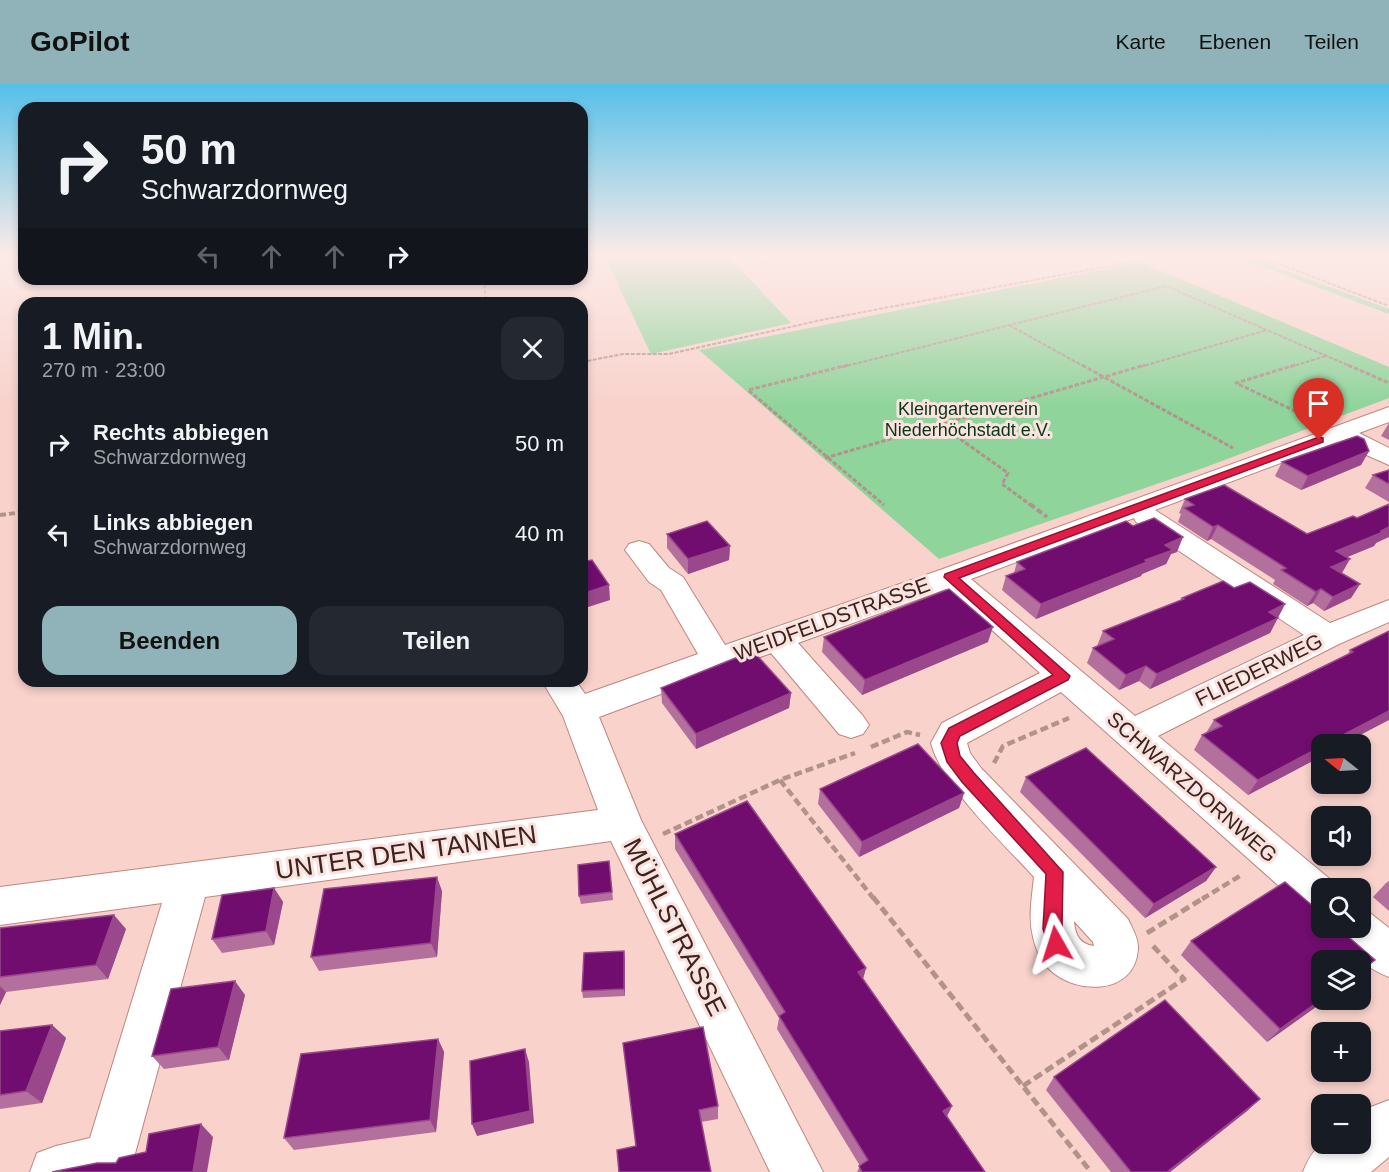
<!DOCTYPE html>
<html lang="de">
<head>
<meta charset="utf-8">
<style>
	body { margin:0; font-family:Arial,sans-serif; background:#242831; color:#f1f3f6; height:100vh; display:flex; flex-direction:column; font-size:22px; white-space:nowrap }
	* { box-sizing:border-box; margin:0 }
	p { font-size:20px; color:#9ea1a6 }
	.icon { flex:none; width:33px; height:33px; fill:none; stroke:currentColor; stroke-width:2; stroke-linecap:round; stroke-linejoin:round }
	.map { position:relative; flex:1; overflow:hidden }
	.drawer { position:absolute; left:18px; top:213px; width:570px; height:390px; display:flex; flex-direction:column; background:#171b24; border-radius:18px; box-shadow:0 3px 9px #0003 }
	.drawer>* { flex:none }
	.top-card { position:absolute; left:18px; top:18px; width:570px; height:183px; border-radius:18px; box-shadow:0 3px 9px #0003; background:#171b24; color:#f1f3f6; overflow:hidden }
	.needle { width:39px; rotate:288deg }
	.tools { position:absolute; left:1311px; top:650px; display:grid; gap:12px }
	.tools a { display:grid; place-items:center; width:60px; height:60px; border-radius:12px; background:#171b24; box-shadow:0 3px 9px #0003; font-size:30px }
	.pin { position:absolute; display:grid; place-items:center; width:51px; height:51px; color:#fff; margin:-62px -26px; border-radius:50% 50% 50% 0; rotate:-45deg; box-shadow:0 0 6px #0007 }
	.pin .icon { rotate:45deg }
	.me { position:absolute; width:66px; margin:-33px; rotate:354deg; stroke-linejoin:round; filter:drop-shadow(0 0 4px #0008) }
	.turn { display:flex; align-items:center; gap:21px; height:126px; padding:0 24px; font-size:27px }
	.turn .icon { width:78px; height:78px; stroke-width:2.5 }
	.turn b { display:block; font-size:42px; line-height:51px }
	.lanes { display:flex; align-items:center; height:57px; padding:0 24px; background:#0003; justify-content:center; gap:30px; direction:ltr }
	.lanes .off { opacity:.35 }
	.round { display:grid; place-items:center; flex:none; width:63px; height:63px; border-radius:18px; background:#242831 }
	.overview { display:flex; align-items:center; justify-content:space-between; height:102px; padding:0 24px }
	h1 { font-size:36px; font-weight:600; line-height:45px }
	.primary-button { display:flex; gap:12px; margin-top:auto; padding:12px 24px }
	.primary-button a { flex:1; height:69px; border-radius:18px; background:#90b3b9; color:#111; font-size:24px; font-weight:600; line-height:69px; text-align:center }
	.primary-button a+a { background:#242831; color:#f1f3f6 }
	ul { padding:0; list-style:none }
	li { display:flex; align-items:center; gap:18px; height:90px; padding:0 24px }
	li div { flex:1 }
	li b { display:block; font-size:22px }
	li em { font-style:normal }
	header { display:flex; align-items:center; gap:36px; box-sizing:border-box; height:84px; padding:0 30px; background:#90b3b9; color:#111 }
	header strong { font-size:28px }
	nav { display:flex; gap:33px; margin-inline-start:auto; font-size:21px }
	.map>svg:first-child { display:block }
</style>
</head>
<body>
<header>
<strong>GoPilot</strong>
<nav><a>Karte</a><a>Ebenen</a><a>Teilen</a></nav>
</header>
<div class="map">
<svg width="1389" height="1088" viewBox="0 0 1389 1088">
	<rect width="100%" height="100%" fill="#f8d2cb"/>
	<!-- green -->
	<g fill="#8fd49b">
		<polygon points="604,171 727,171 791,239 651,270"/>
		<polygon points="1231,171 1245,171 1389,225 1389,230"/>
		<polygon points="1140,178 1389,283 1389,314 1206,383 939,475 699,266"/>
	</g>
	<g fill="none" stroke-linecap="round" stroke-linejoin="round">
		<!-- minor casing -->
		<g stroke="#c0867d" stroke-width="2">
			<g id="minor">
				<path d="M1389,323V338L1359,349L1389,364V381L1337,358L1155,426L1330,539L1389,516V538L1339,560L1158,652L1337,801L1338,804H1322V833L1307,827L1061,608L967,659L970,669L981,684L1128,835C1132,844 1139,855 1138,865C1135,912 1075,911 1049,885C1041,878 1035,863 1033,853C1028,833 1032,813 1034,793C1003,759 942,702 931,659L942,639L1040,589L946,505L798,559L863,632L869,641L863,650L851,654L839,650L771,569L599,633L641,736L823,1088H770L611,757L205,813L130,1088H30L37,1069L56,1062L90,1054L162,819L0,841V803L598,726L563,632L542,597H576L585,610L698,570L661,506L649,498L625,466L629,460L639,457L649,460L669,484L683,493L725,561L940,486ZM1134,434L1136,438L1304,551L1135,632L971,495ZM1074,837L1093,858L1094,862C1079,860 1075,850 1074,837Z"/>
				<path d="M1360,825L1370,829L1389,844V893C1366,884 1344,866 1333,843H1360Z"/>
				<path d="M1389,1016V1073L1371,1088H1303C1317,1053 1327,1059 1360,1059V1031L1371,1023Z"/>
			</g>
		</g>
		<!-- path-far4 -->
		<g stroke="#b3928c" stroke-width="2" stroke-dasharray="4 1.5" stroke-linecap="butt">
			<polyline points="1255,171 1389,222"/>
			<polyline points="484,195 486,219"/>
			<polyline points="1009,241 1085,283"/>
			<polyline points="582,278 623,270 669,270 826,235 1168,171"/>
			<polyline points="842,283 1166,202 1352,283"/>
			<polyline points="1140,283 1267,246"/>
			<polyline points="1290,283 1326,272"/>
		</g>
		<!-- path-far3 -->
		<g stroke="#b3928c" stroke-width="3" stroke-dasharray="4.5 2" stroke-linecap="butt">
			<polyline points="848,281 748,306 884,421"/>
			<polyline points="1082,281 1233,364"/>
			<polyline points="1295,281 1236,299 1297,328"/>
			<polyline points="1348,281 1389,299"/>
			<polyline points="939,340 1008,389 1002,400 1032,422"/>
			<polyline points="825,374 1145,281"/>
		</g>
		<!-- path-far2 -->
		<g stroke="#b3928c" stroke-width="4" stroke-dasharray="6 3" stroke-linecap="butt">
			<polyline points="1030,420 1047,433"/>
			<polyline points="0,431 24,428"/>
		</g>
		<!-- path-far1 -->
		<g stroke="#b3928c" stroke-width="4.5" stroke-dasharray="8 4" stroke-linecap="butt">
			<polyline points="871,663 907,648 920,651"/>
			<polyline points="994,679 1003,662 1069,634"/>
			<polyline points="780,696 874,815"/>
			<polyline points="663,750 780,696 855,669"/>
			<polyline points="1202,815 1243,790"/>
		</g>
		<!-- path -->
		<g stroke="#b3928c" stroke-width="5" stroke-dasharray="9 4.5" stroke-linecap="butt">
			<polyline points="873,813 1091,1088"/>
			<polyline points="1147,849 1205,813"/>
			<polyline points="1023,1002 1184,895 1153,862"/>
		</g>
		<!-- minor -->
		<use href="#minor" fill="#fff" fill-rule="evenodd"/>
	</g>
	<!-- wall -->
	<g fill="#b4709d">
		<polygon points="1389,339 1389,356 1381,352"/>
		<polygon points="1369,367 1361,381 1301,406 1275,392 1282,378"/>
		<polygon points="1389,386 1389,418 1365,404 1373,391"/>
		<polygon points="1185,415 1307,450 1376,459 1374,462 1347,473 1341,489 1360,500 1351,514 1324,527 1313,519 1307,522 1273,500 1275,496 1211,455 1207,457 1178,438 1181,430 1179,429"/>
		<polygon points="667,450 730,462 729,476 688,490 667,464"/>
		<polygon points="1177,468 1171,470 1166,480 1142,490 1141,492 1036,535 1002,506 1006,492 1014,489 1017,478"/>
		<polygon points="1234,504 1285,520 1270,549 1150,605 1139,597 1119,606 1087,579 1093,564 1097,562 1103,547 1181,516 1182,514"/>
		<polygon points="1389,547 1322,660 1322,672 1248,711 1194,666 1202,651 1206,649 1214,636 1348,570 1350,566"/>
		<polygon points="824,553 988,558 862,611 822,568"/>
		<polygon points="661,604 791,609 789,624 696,665 662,619"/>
		<polygon points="1026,693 1216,783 1206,797 1145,834 1020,708"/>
		<polygon points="820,705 964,709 959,724 859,773 818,720"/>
		<polygon points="675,750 866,884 863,895 952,1022 947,1032 985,1088 857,1088 860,1082 777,945 779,934 675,765"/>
		<polygon points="609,777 613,816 581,820 579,812"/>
		<polygon points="1389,797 1389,827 1373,813 1386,799"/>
		<polygon points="274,804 283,818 274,861 222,869 212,855"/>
		<polygon points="442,807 437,873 319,887 311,873"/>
		<polygon points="0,844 126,845 108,895 6,908 0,921"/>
		<polygon points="1191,857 1322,915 1327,915 1267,958 1181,871"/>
		<polygon points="625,874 625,912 583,914 582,907"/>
		<polygon points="245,911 229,976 164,985 152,972"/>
		<polygon points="52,941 66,954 42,1019 0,1025 0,947"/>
		<polygon points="438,955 444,968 436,1048 294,1066 284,1054"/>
		<polygon points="623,959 718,1022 718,1035 701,1038 636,1062"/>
		<polygon points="1054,993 1260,1015 1247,1027 1170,1088 1111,1088 1046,1006"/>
	</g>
	<!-- shaded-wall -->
	<g fill="#9a488b">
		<polygon points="1369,367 1361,381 1301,406 1308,392"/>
		<polygon points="1218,441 1211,455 1207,457 1213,443"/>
		<polygon points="1389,443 1389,453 1376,459 1374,462 1328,481 1336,467"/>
		<polygon points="1183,453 1177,468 1171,470 1166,480 1142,490 1141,492 1036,535 1041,520 1145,476 1165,461"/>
		<polygon points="730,462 729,476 688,490 688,475"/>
		<polygon points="1350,475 1342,489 1331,483"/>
		<polygon points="1360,500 1351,514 1324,527 1333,513"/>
		<polygon points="609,501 610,516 582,525 582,510"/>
		<polygon points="1321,505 1313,519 1307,522 1316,508"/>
		<polygon points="1285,520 1270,549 1150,605 1157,590 1269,528"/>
		<polygon points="993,543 988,558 862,611 865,596"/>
		<polygon points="1146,582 1139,597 1119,606 1126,591"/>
		<polygon points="791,609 789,624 696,665 696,650"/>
		<polygon points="1389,627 1389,636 1343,660 1326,660"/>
		<polygon points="1322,662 1322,672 1248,711 1258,696"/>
		<polygon points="964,709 959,724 859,773 862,758"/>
		<polygon points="1216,783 1206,797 1145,834 1154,820"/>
		<polygon points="437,793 442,807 437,873 431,859"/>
		<polygon points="274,804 283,818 274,861 266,847"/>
		<polygon points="114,831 126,845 108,895 96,881"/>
		<polygon points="624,867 625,874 625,912 624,905"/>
		<polygon points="1375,876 1360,890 1360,887"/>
		<polygon points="866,884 862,898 858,888"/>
		<polygon points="235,897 245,911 229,976 218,963"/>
		<polygon points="0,902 6,908 0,921"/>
		<polygon points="1322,915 1327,915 1267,958 1280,945"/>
		<polygon points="52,941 66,954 42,1019 26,1007"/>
		<polygon points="438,955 444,968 436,1048 430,1036"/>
		<polygon points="525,965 529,978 534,1039 477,1052 472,1040"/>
		<polygon points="1260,1015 1247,1027 1170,1088 1167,1088"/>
		<polygon points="952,1022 946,1034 943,1027"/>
		<polygon points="201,1040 213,1053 207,1088 193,1088"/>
	</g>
	<!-- building -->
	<g fill="#710d6f" stroke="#9a488b" stroke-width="1.5">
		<polygon points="1357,352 1364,355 1369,367 1308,392 1282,378"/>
		<polygon points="1389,386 1389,400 1373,391"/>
		<polygon points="1224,401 1307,450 1353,432 1357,434 1389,420 1389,443 1381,447 1383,448 1336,467 1350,475 1331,483 1360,500 1333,513 1321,505 1316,508 1281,486 1286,484 1218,441 1213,443 1184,424 1194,421 1185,415"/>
		<polygon points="1154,434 1183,453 1165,461 1173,466 1145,476 1147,478 1041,520 1006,492 1025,485 1017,478 1126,437 1133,442"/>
		<polygon points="707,437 730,462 688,475 667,450"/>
		<polygon points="582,469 587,477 592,476 609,501 582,510"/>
		<polygon points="1223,497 1234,504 1250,498 1285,520 1269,528 1278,534 1157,590 1146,582 1126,591 1093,564 1114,555 1103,547 1184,515 1182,514"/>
		<polygon points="949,505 993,543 865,596 824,553"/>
		<polygon points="1389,547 1389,627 1326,660 1322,660 1322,662 1258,696 1202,651 1222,642 1214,636 1353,568 1350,566"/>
		<polygon points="753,567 791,609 696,650 661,604"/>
		<polygon points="918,660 964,709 862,758 820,705"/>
		<polygon points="1086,664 1216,783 1154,820 1026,693"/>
		<polygon points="747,717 866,884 858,888 952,1022 943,1027 985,1088 862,1088 859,1082 868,1076 779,932 785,928 675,750"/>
		<polygon points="609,777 612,808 579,812 578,781"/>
		<polygon points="437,793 431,859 311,873 324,805"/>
		<polygon points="1285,798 1322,830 1322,843 1337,843 1375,876 1360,887 1360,876 1322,876 1322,915 1280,945 1191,857"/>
		<polygon points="274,804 266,847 212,855 222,811"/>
		<polygon points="114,831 96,881 0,893 0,844"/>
		<polygon points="624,867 624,905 582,907 584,869"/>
		<polygon points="235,897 218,963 152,972 171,905"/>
		<polygon points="1165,916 1260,1015 1167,1088 1131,1088 1054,993"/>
		<polygon points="52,941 26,1007 0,1011 0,947"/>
		<polygon points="703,943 718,1022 699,1026 711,1088 619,1088 617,1066 636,1062 623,959"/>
		<polygon points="438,955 430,1036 284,1054 301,970"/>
		<polygon points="525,965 530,1027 472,1040 470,977"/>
		<polygon points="201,1040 193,1088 52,1088 97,1079 116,1079 119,1074 146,1068 149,1050"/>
	</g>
	<!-- sky -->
	<linearGradient id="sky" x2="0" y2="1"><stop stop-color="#55c0e9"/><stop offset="0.53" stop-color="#fcebe8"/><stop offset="1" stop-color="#fcebe8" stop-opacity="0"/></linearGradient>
	<rect width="1389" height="323" fill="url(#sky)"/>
	<!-- route -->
	<polygon fill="#e11d48" stroke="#92132f" stroke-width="1.5" points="1319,353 1323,354 1323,358 959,494 1070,592 1068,596 960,652 957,659 960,672 974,689 1063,788 1062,845 1066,860 1063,866 1056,869 1050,866 1043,845 1046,790 962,698 947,678 941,659 949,644 1053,591 944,493 945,490"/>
	<g text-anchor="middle" stroke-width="6" stroke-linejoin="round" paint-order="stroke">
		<!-- far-park labels -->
		<g font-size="18" fill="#043715" stroke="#fce2de">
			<text x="968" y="331">Kleingartenverein<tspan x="968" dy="21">Niederhöchstadt e.V.</tspan></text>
		</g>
		<!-- street labels -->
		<g font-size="21" fill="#3b2420" stroke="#fce2de">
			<text transform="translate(832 535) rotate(-20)" y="7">WEIDFELDSTRASSE</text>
			<text transform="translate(1259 586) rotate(-26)" y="7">FLIEDERWEG</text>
			<text transform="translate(1192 703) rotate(41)" y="7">SCHWARZDORNWEG</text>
		</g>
		<!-- near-street labels -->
		<g font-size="26" fill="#3b2420" stroke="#fce2de">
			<text transform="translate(406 768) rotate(-8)" y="9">UNTER DEN TANNEN</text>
			<text transform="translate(675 843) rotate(63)" y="9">MÜHLSTRASSE</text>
		</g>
	</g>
</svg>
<div class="tools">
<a><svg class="needle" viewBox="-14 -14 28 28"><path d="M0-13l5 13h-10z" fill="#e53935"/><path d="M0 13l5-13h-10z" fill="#9ea1a6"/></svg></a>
<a><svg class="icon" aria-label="sound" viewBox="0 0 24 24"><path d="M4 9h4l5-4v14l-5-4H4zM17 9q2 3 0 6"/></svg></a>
<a><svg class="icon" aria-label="search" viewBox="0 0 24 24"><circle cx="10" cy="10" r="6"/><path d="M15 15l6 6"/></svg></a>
<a><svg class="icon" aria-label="layers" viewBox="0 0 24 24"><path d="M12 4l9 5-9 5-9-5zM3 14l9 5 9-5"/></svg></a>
<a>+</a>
<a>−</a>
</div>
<div class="pin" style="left:1319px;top:356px;background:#d93025"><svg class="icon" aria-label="arrive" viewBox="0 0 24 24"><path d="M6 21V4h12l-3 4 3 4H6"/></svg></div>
<svg class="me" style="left:1056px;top:860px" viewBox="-20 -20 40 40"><path d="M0-17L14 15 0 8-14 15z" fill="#e11d48" stroke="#fff" stroke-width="4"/></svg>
<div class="top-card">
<div class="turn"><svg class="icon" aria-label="right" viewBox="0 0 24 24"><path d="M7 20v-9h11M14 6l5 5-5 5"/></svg><div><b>50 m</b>Schwarzdornweg</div></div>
<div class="lanes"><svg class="icon off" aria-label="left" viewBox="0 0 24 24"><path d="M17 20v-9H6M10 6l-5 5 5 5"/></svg><svg class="icon off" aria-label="ahead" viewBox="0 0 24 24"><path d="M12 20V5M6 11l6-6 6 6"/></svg><svg class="icon off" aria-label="ahead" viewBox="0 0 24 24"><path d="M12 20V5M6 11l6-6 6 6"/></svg><svg class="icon" aria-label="right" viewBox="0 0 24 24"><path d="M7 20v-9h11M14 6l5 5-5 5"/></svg></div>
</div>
<section class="drawer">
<div class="overview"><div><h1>1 Min.</h1><p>270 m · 23:00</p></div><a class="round"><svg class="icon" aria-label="close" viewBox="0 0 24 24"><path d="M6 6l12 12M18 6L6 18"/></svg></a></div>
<ul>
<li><svg class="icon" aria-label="right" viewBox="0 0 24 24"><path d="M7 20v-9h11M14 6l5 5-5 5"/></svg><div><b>Rechts abbiegen</b><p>Schwarzdornweg</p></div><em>50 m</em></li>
<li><svg class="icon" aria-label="left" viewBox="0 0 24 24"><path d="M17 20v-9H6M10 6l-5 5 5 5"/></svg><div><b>Links abbiegen</b><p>Schwarzdornweg</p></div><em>40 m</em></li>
</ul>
<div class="primary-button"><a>Beenden</a><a>Teilen</a></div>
</section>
</div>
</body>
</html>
